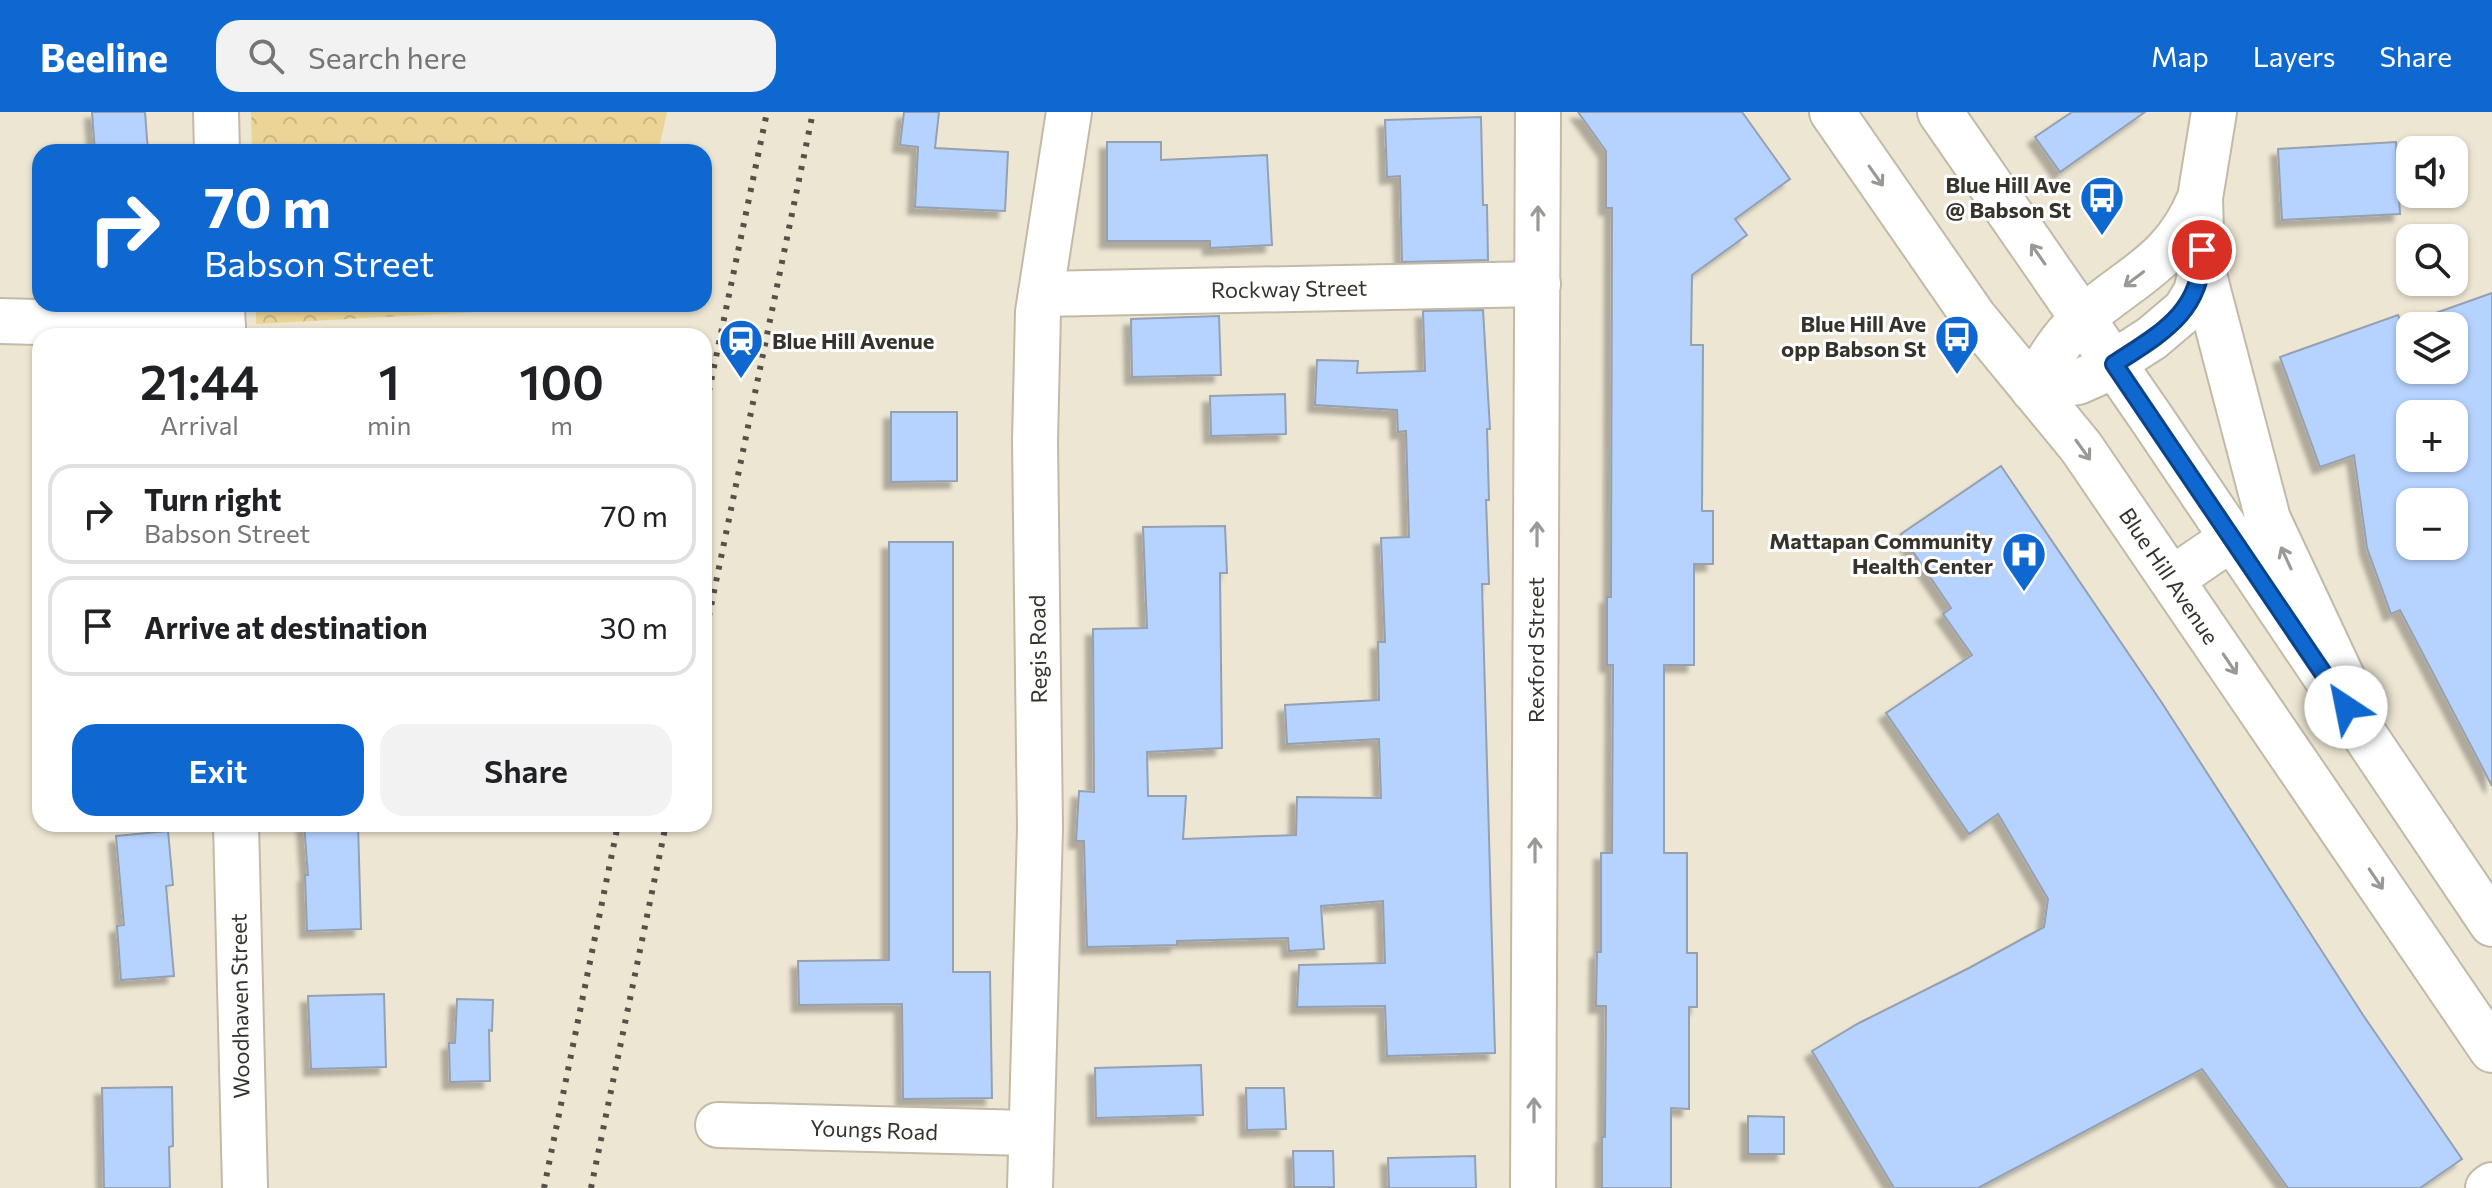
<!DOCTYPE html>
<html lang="en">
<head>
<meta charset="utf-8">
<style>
	body { margin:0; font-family:Commissioner,sans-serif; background:#f2f2f2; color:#202124; height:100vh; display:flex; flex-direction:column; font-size:30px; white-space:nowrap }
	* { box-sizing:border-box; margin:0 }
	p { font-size:26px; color:#757577 }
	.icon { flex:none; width:44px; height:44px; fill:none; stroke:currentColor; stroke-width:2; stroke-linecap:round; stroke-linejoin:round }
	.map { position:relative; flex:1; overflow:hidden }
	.drawer { position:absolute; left:32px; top:216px; width:680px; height:504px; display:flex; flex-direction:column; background:#fff; border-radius:24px; box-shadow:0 2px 6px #0004 }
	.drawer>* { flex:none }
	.banner { position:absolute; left:32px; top:32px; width:680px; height:168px; border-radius:24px; box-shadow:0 2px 6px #0004; background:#0f67d0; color:#fff; overflow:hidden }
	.buttons { position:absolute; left:2396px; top:24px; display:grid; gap:16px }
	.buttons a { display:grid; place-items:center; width:72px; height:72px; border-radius:16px; background:#fff; box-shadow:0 2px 6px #0004; font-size:40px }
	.pin { position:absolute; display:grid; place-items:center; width:68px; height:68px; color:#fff; margin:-34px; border:4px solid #fff; border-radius:50%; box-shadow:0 2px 8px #0007 }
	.me { position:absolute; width:88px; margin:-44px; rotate:326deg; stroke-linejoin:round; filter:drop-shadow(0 0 6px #0008) }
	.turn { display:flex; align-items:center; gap:28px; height:168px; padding:0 40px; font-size:36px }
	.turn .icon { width:104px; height:104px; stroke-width:2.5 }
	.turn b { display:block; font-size:56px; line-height:68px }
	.eta { display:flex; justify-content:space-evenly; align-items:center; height:136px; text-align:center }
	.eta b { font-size:48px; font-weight:600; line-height:56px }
	.action { display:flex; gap:16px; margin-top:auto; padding:16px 40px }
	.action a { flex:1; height:92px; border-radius:24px; background:#0f67d0; color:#fff; font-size:32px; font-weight:600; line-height:92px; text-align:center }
	.action a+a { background:#f2f2f2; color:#202124 }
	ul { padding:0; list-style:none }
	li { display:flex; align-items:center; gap:24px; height:100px; margin:0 16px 12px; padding:0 24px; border:4px solid #e0e0e0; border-radius:24px }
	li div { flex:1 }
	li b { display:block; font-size:30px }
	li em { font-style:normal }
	header { display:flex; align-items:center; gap:48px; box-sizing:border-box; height:112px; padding:0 40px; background:#0f67d0; color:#fff }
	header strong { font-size:38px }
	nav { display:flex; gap:44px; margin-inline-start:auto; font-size:28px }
	.search { width:560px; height:72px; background:#f2f2f2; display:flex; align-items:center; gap:20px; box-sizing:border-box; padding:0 28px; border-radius:24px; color:#757577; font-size:30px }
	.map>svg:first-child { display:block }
</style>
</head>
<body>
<header>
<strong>Beeline</strong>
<div class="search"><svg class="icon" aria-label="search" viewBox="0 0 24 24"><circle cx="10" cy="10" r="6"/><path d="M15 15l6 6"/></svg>Search here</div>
<nav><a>Map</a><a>Layers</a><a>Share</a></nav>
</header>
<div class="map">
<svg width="2492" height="1076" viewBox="0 0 2492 1076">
	<defs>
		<pattern id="park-crowns" width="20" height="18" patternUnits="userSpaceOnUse" patternTransform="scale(2)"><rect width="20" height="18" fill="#ebd496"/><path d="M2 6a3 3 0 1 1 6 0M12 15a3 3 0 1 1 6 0" fill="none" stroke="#cab681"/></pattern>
		<filter id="shadow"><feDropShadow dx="-7" dy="7" stdDeviation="2" flood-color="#0004"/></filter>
	</defs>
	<rect width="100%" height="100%" fill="#ede6d3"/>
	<!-- park -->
	<g fill="url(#park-crowns)">
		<polygon points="251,0 667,0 658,40 252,40"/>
		<polygon points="256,192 626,192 256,212"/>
	</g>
	<!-- building -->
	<g fill="#b5d3fe" stroke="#95a0b0" stroke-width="2" fill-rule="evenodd" filter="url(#shadow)">
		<polygon points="92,0 145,0 148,40 95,40"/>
		<polygon points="904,0 939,0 935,36 1008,40 1005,99 915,95 918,35 900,33"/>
		<polygon points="1578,0 1742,0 1790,67 1735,107 1747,123 1692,163 1691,233 1703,233 1702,399 1713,399 1713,452 1694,452 1694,553 1664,553 1664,741 1687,741 1687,841 1697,841 1697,895 1689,895 1689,997 1671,996 1671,1076 1602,1076 1602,1025 1605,1025 1606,894 1596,894 1597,840 1601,840 1601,741 1612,741 1613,553 1607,553 1607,485 1611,485 1612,96 1606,96 1606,39"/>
		<polygon points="2072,0 2145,0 2060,60 2035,25"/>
		<polygon points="1481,5 1483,93 1487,93 1488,148 1402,150 1400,64 1387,65 1385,8"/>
		<polygon points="1107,30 1161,30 1161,48 1267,43 1272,133 1210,136 1210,129 1107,129"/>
		<polygon points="2396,30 2400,102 2282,108 2278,37"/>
		<path d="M2492,181V674L2400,498L2391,502L2367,436L2354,343L2320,355L2280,245L2398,203L2402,213ZM2410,214H2454V258H2410ZM2410,302H2454V346H2410ZM2410,390H2454V434H2410Z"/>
		<polygon points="1483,198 1490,317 1487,317 1489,388 1486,388 1489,472 1482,472 1495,941 1387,944 1385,894 1297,895 1299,853 1385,851 1383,789 1321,794 1324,837 1289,839 1288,826 1177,829 1177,833 1087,835 1084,729 1076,729 1079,679 1094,680 1093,517 1147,516 1143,415 1225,414 1227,461 1220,461 1222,636 1147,640 1148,684 1186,684 1183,727 1296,723 1297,685 1381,686 1379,627 1287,632 1285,593 1379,588 1378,530 1385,530 1381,426 1409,425 1406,319 1398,320 1397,298 1315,293 1317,248 1358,249 1357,261 1425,259 1423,199"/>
		<polygon points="1219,204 1221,263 1132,265 1131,207"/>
		<polygon points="1285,282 1286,322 1211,324 1210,284"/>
		<polygon points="891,300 957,300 957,369 891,370"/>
		<polygon points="2001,354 2162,591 2363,903 2462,1047 2420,1076 2288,1076 2202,957 1978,1076 1894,1076 1812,939 1859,911 1969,856 2044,815 2048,787 1998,702 1969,722 1886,601 1972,543 1943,502 1951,496 1901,422"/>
		<polygon points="889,430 953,430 953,860 990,860 992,986 903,987 902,892 799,893 798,849 889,848"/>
		<polygon points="304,712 358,712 361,817 307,819 305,763 308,763"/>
		<polygon points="168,719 173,773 166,774 174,864 121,868 117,814 124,813 116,724"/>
		<polygon points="384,882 386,955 311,957 308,884"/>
		<polygon points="457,887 493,888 492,919 489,918 490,969 450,970 449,931 455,931"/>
		<polygon points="1201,953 1203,1003 1096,1006 1095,956"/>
		<polygon points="172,975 173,1034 169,1035 170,1076 104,1076 102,976"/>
		<polygon points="1246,976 1284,976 1286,1017 1247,1018"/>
		<polygon points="1748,1004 1784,1005 1784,1042 1748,1042"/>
		<polygon points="1293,1039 1333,1039 1334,1075 1294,1075"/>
		<polygon points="1475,1044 1476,1076 1389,1076 1388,1046"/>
	</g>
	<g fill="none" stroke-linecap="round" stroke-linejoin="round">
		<!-- street casing -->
		<g stroke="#c1baa7" stroke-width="48">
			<g id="street">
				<polyline points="1041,182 1538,172"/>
				<polyline points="0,209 223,215"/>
				<polyline points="718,1013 1030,1021"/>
				<polyline points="1030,1076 1040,716 1035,329 1038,200 1069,0"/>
				<polyline points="1533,1076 1538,0"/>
				<polyline points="2488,1076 2492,1073"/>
			</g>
		</g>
		<!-- secondary casing -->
		<g stroke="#c1baa7" stroke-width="48">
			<g id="secondary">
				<polyline points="216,0 217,40"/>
				<polyline points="2202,155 2268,407 2344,569"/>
				<polyline points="222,192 223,224"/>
				<polyline points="2033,277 2078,270 2096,262 2152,226 2185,198 2196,180 2202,155 2200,86 2214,0"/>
				<path d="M2033,277C2046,251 2060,227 2082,207C2131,163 2172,153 2200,86"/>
				<polyline points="236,712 245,1076"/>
			</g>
		</g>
		<!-- highway casing -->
		<g stroke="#c1baa7" stroke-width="48">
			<g id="highway">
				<polyline points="1832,0 1974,205 2081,335 2492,938"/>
				<polyline points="1940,0 2152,307 2492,812"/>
				<polyline points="2172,467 2232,426"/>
			</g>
		</g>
		<!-- street -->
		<use href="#street" stroke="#fff" stroke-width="44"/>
		<!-- secondary -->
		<use href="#secondary" stroke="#fff" stroke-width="44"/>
		<!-- highway -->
		<use href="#highway" stroke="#fff" stroke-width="44"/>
		<!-- rail -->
		<g stroke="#555148" stroke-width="6" stroke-dasharray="4 8" stroke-linecap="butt">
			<polyline points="704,303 767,0"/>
			<polyline points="704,528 813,0"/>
			<polyline points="544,1076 618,712"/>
			<polyline points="591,1076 666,712"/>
		</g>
	</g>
	<!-- one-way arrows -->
	<defs><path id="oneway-shaft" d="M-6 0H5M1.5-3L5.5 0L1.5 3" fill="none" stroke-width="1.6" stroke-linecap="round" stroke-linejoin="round" transform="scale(2)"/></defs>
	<g stroke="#9a9996">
		<use href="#oneway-shaft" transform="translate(1876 64) rotate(55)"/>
		<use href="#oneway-shaft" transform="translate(1538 106) rotate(-90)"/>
		<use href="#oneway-shaft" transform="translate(2038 142) rotate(-125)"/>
		<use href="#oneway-shaft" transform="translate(2134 167) rotate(143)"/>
		<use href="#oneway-shaft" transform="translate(2083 338) rotate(54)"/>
		<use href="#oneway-shaft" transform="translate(1537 422) rotate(-90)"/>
		<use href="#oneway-shaft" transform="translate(2286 446) rotate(-115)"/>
		<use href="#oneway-shaft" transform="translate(2230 552) rotate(56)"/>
		<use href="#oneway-shaft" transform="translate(1535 738) rotate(-90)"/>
		<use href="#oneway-shaft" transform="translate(2376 767) rotate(56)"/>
		<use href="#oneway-shaft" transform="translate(1534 998) rotate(-90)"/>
	</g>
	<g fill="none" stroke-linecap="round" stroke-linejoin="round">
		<!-- route casing -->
		<g stroke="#0a4387" stroke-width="20">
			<path id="route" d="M2202,138C2203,200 2160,222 2114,252L2346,595"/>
		</g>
		<!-- route -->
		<use href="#route" stroke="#0f67d0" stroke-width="14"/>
	</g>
	<!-- icons -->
	<defs>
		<g id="bus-pin" transform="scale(2.3)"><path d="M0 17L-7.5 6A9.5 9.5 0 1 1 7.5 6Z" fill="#0f67d0" stroke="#fff"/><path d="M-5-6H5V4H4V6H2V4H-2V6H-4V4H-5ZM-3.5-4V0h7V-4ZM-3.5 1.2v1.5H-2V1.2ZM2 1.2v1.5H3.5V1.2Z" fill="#fff"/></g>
		<g id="station-pin" transform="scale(2.3)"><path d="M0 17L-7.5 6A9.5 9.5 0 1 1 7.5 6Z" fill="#0f67d0" stroke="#fff"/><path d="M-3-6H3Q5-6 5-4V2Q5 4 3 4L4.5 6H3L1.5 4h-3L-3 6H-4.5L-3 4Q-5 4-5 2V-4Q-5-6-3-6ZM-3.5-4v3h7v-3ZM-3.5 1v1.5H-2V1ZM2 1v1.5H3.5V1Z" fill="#fff"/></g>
		<g id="hospital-pin" transform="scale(2.3)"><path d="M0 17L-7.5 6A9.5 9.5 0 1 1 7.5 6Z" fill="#0f67d0" stroke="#fff"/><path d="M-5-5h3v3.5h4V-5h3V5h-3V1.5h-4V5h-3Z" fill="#fff"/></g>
	</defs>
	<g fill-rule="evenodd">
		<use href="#bus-pin" x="2102" y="86"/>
		<use href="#bus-pin" x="1957" y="225"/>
		<use href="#station-pin" x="741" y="229"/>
		<use href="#hospital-pin" x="2024" y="442"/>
	</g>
	<g text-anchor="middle" stroke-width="6" stroke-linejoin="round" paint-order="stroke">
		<!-- poi labels -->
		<g font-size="22" font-weight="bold" fill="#36332c" stroke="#fff" text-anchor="end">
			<text x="2071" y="81">Blue Hill Ave<tspan x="2071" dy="25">@ Babson St</tspan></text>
			<text x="1926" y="220">Blue Hill Ave<tspan x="1926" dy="25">opp Babson St</tspan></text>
			<text x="772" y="237" text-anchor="start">Blue Hill Avenue</text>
			<text x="1993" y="437">Mattapan Community<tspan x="1993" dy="25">Health Center</tspan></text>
		</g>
		<!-- street labels -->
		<g font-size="22" fill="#36332c" stroke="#fff">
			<text transform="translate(1289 177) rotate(-1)" y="8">Rockway Street</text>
			<text transform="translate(2169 464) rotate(56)" y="8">Blue Hill Avenue</text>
			<text transform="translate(1038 537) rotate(-91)" y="8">Regis Road</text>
			<text transform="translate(1536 538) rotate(-90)" y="8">Rexford Street</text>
			<text transform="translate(240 894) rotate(-91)" y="8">Woodhaven Street</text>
			<text transform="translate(874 1018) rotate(2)" y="8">Youngs Road</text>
		</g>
	</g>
</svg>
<div class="buttons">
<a><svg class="icon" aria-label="sound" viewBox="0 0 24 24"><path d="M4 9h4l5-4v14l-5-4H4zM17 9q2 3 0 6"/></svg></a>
<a><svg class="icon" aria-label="search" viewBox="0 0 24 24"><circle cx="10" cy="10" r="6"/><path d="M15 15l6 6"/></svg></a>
<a><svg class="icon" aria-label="layers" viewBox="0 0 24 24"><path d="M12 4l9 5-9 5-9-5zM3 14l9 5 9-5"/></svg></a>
<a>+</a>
<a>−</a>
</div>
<div class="pin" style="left:2202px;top:138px;background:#d93025"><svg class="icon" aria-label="arrive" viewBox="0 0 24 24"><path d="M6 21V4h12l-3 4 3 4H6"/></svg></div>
<svg class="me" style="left:2346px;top:595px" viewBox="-20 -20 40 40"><circle r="19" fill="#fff"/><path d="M0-13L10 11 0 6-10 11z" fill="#0f67d0"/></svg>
<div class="banner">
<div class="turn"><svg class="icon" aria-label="right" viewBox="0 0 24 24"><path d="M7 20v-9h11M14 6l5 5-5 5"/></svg><div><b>70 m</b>Babson Street</div></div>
</div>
<section class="drawer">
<div class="eta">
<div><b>21:44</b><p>Arrival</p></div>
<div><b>1</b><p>min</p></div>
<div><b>100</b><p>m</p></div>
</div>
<ul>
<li><svg class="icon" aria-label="right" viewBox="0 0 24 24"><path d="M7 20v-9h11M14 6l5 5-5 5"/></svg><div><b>Turn right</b><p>Babson Street</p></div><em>70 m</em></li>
<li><svg class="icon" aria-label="arrive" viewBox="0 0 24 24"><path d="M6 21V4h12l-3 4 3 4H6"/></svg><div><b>Arrive at destination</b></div><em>30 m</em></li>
</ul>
<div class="action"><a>Exit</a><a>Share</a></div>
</section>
</div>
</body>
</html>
